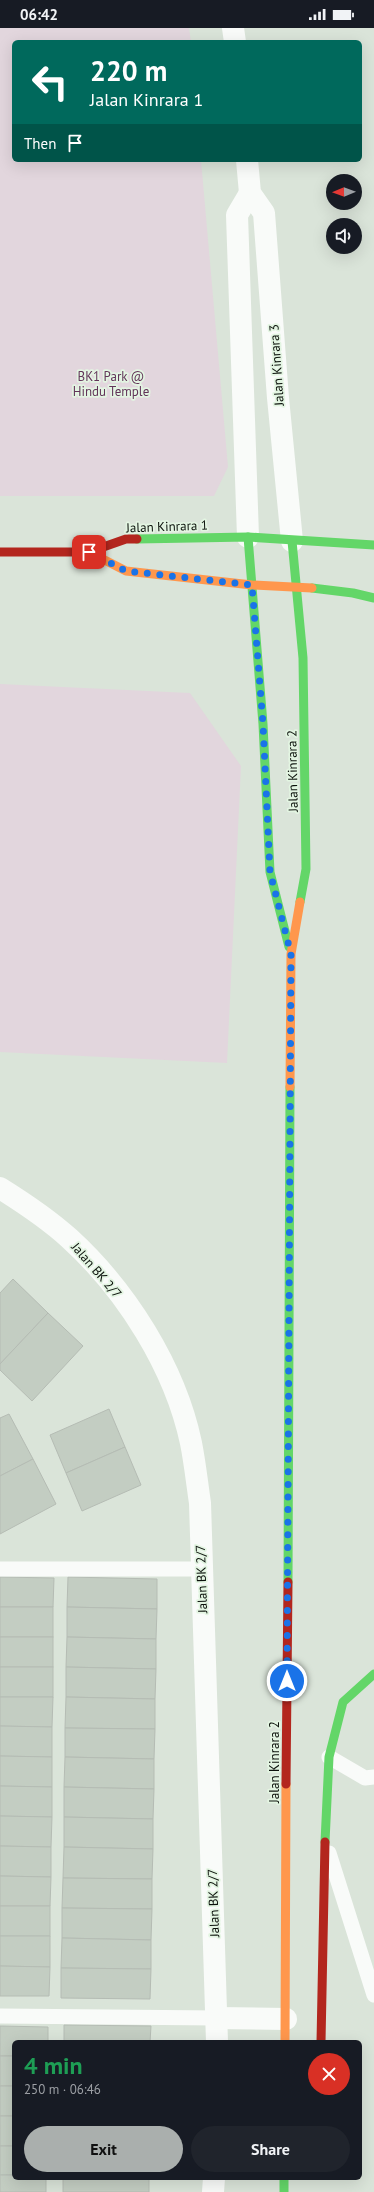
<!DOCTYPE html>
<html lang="en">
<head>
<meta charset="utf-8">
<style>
	body { margin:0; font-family:"PT Sans",sans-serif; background:#20242c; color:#f1f3f6; height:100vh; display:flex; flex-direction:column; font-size:15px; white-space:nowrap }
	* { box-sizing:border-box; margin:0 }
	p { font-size:13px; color:#9ea1a6 }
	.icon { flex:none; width:22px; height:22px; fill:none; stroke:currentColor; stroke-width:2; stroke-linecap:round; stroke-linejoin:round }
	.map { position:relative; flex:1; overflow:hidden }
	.side { position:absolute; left:12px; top:2012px; width:350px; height:140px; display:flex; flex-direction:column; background:#171b24; border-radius:6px; box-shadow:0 4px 16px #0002 }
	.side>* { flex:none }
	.top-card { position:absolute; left:12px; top:12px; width:350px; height:122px; border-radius:6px; box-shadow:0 4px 16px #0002; background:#00695c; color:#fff; overflow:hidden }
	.needle { width:26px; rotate:269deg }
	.buttons { position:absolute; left:326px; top:146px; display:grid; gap:8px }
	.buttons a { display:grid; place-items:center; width:36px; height:36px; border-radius:50%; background:#171b24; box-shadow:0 4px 16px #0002; font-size:20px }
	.pin { position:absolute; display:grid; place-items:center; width:34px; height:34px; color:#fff; margin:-17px; border-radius:8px; box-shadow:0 2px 6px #0006 }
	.me { position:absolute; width:44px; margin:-22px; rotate:0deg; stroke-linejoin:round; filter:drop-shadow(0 0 3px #0008) }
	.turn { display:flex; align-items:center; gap:14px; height:84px; padding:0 12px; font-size:18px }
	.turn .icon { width:52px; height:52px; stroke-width:2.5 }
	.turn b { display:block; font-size:28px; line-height:34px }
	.then { display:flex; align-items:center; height:38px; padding:0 12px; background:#0003; gap:8px; font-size:15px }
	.round { display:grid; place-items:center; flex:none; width:42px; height:42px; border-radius:21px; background:#20242c }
	.headline { display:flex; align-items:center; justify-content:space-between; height:68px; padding:0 12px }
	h1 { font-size:24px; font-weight:700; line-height:30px; color:#1e9e55 }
	.action { display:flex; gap:8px; margin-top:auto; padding:8px 12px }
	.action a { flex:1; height:46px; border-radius:24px; background:#aaafad; color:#111; font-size:16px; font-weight:700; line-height:46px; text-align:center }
	.action a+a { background:#20242c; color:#f1f3f6 }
	.status { display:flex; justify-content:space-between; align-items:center; height:28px; padding:0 20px; background:#171b24; direction:ltr }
	.status svg { height:11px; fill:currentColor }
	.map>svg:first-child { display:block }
</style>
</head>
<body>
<div class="status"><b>06:42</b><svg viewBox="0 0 49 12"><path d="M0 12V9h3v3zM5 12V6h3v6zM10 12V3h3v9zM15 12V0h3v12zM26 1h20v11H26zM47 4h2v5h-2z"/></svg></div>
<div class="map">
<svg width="374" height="2164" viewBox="0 0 374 2164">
	<rect width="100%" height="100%" fill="#dae4d9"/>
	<!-- green -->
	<g fill="#e2d6dd">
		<polygon points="0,0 189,0 191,14 14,14 14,132 201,132 228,439 214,468 0,468"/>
		<polygon points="0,656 190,665 241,738 227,1035 0,1024"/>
	</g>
	<!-- building -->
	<g fill="#c3cdc2" stroke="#b5bcb4">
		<polygon points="13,1251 48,1285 0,1336 0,1265"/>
		<polygon points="48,1285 83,1318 32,1373 0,1342 0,1336"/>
		<polygon points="109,1381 125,1419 66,1445 50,1407"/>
		<polygon points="9,1386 33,1431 0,1448 0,1390"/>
		<polygon points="125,1419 141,1457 82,1483 66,1445"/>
		<polygon points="33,1431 56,1476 0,1506 0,1448"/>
		<polygon points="0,1549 54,1550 53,1579 0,1579"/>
		<polygon points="68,1549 157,1551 157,1581 67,1579"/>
		<rect x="0" y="1579" width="53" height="30"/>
		<polygon points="67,1579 157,1581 156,1611 67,1609"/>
		<rect x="0" y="1609" width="53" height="30"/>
		<polygon points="67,1609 156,1611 156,1641 66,1639"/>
		<rect x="0" y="1639" width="53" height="30"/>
		<polygon points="66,1639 156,1641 155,1671 66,1669"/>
		<polygon points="0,1669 53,1669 52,1699 0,1698"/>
		<polygon points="66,1669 155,1671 155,1701 65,1700"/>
		<polygon points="0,1698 52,1699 52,1729 0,1728"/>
		<polygon points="65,1700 155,1701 154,1731 65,1729"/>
		<polygon points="0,1728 52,1729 52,1759 0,1758"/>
		<polygon points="65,1729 154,1731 154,1761 64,1759"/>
		<polygon points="0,1758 52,1759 52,1789 0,1788"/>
		<polygon points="64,1759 154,1761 153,1791 64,1789"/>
		<polygon points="0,1788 52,1789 51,1819 0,1818"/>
		<polygon points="64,1789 153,1791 153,1821 64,1819"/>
		<polygon points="0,1818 51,1819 51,1849 0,1848"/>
		<polygon points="64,1819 153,1821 152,1851 63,1850"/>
		<polygon points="0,1848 51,1849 50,1878 0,1878"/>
		<polygon points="63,1850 152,1851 152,1881 62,1880"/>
		<rect x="0" y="1878" width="50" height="30"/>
		<polygon points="62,1880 152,1881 151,1912 62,1910"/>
		<polygon points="0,1908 50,1908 50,1939 0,1938"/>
		<polygon points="62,1910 151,1912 151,1941 61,1940"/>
		<polygon points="0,1938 50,1939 49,1968 0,1968"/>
		<polygon points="61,1940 151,1941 150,1971 61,1970"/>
		<polygon points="64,1997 151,1998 150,2014 64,2014"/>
		<polygon points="0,1998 48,1999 48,2014 14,2014 14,2028 0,2028"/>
		<rect x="0" y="2028" width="14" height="30"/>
		<rect x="0" y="2058" width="14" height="30"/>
		<rect x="0" y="2088" width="14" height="30"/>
		<rect x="0" y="2118" width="14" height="29"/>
		<polygon points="0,2147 14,2147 14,2150 46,2150 46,2164 0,2164"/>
		<rect x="63" y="2150" width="86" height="14"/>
	</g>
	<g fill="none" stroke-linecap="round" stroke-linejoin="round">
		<!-- lane -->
		<g stroke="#f9fbf9" stroke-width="15">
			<polyline points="0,1541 200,1541"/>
			<polyline points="329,1729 365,1750 374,1749"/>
			<polyline points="329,1825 374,1967"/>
			<polyline points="0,1988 217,1990"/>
		</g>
		<!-- street -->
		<g stroke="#f9fbf9" stroke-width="22">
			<polyline points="233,0 235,14"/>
			<polyline points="247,132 250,165 264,185 278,370 292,513"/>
			<polyline points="248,509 237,187 250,165"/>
			<path d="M0,1160C24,1175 48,1191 69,1210C126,1262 175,1339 191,1415C195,1435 197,1455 200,1475L217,2014"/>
			<polyline points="217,1990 286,1991"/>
			<polyline points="213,2164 214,2150"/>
		</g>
		<!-- fast -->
		<g stroke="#63d668" stroke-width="9">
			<polyline points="248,509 263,696 270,844 289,919"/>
			<polyline points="137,511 248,509 374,517"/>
			<polyline points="292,513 303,630 306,841 300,874"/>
			<polyline points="312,560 353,565 374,570"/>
			<polyline points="288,1554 290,1059"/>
			<polyline points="325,1814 329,1729 343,1674 374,1646"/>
			<polyline points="284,2150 284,2164"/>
		</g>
		<!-- slow -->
		<g stroke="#ff974d" stroke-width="9">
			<polyline points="89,524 126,543 252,557 312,560"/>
			<polyline points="290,1059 291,926 300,874"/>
			<polyline points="285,2014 286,1756"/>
		</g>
		<!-- jam -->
		<g stroke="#b3261e" stroke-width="9">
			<polyline points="0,524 89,524 126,511 137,511"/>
			<polyline points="286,1756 288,1554"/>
			<polyline points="321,2014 325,1814"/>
		</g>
	</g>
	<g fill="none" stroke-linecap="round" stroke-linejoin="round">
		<!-- route -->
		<polyline stroke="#1a73e8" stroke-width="7" stroke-dasharray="0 12.6" points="89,524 126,543 252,557 263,696 270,844 291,926 287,1653"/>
	</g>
	<g text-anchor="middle" stroke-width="3.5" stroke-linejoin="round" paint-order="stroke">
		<!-- street labels -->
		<g font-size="13" fill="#0b110b" stroke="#e3f5e2">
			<text transform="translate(276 337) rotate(-94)" y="5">Jalan Kinrara 3</text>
			<text transform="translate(167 498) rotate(-2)" y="5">Jalan Kinrara 1</text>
			<text transform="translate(292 743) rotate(-91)" y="5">Jalan Kinrara 2</text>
			<text transform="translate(97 1242) rotate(49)" y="5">Jalan BK 2/7</text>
			<text transform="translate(201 1551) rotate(-92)" y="5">Jalan BK 2/7</text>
			<text transform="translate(274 1734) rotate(-90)" y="5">Jalan Kinrara 2</text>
			<text transform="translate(213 1875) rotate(-92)" y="5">Jalan BK 2/7</text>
		</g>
		<!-- park labels -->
		<g font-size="13" fill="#623459" stroke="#e3f5e2">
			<text x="111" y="353">BK1 Park @<tspan x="111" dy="15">Hindu Temple</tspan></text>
		</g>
	</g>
</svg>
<div class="buttons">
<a><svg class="needle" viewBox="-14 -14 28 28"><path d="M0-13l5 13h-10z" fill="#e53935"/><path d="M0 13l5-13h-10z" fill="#9ea1a6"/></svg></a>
<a><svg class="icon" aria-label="sound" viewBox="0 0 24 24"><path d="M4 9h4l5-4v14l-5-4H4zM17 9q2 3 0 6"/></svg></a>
</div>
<div class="pin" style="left:89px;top:524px;background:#d93025"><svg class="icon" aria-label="arrive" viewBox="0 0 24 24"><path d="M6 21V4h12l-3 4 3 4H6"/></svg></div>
<svg class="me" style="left:287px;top:1653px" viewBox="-20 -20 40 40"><circle r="17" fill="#1a73e8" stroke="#fff" stroke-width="3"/><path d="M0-11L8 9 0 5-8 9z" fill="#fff"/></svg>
<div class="top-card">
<div class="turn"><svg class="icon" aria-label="left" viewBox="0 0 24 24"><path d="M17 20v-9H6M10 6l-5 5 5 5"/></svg><div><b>220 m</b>Jalan Kinrara 1</div></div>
<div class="then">Then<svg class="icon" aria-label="arrive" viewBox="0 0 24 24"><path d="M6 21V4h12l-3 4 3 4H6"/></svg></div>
</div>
<section class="side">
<div class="headline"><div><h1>4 min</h1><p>250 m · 06:46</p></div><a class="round" style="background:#d93025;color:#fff"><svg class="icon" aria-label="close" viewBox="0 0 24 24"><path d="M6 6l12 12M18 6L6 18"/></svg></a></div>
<div class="action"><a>Exit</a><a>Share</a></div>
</section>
</div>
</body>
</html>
